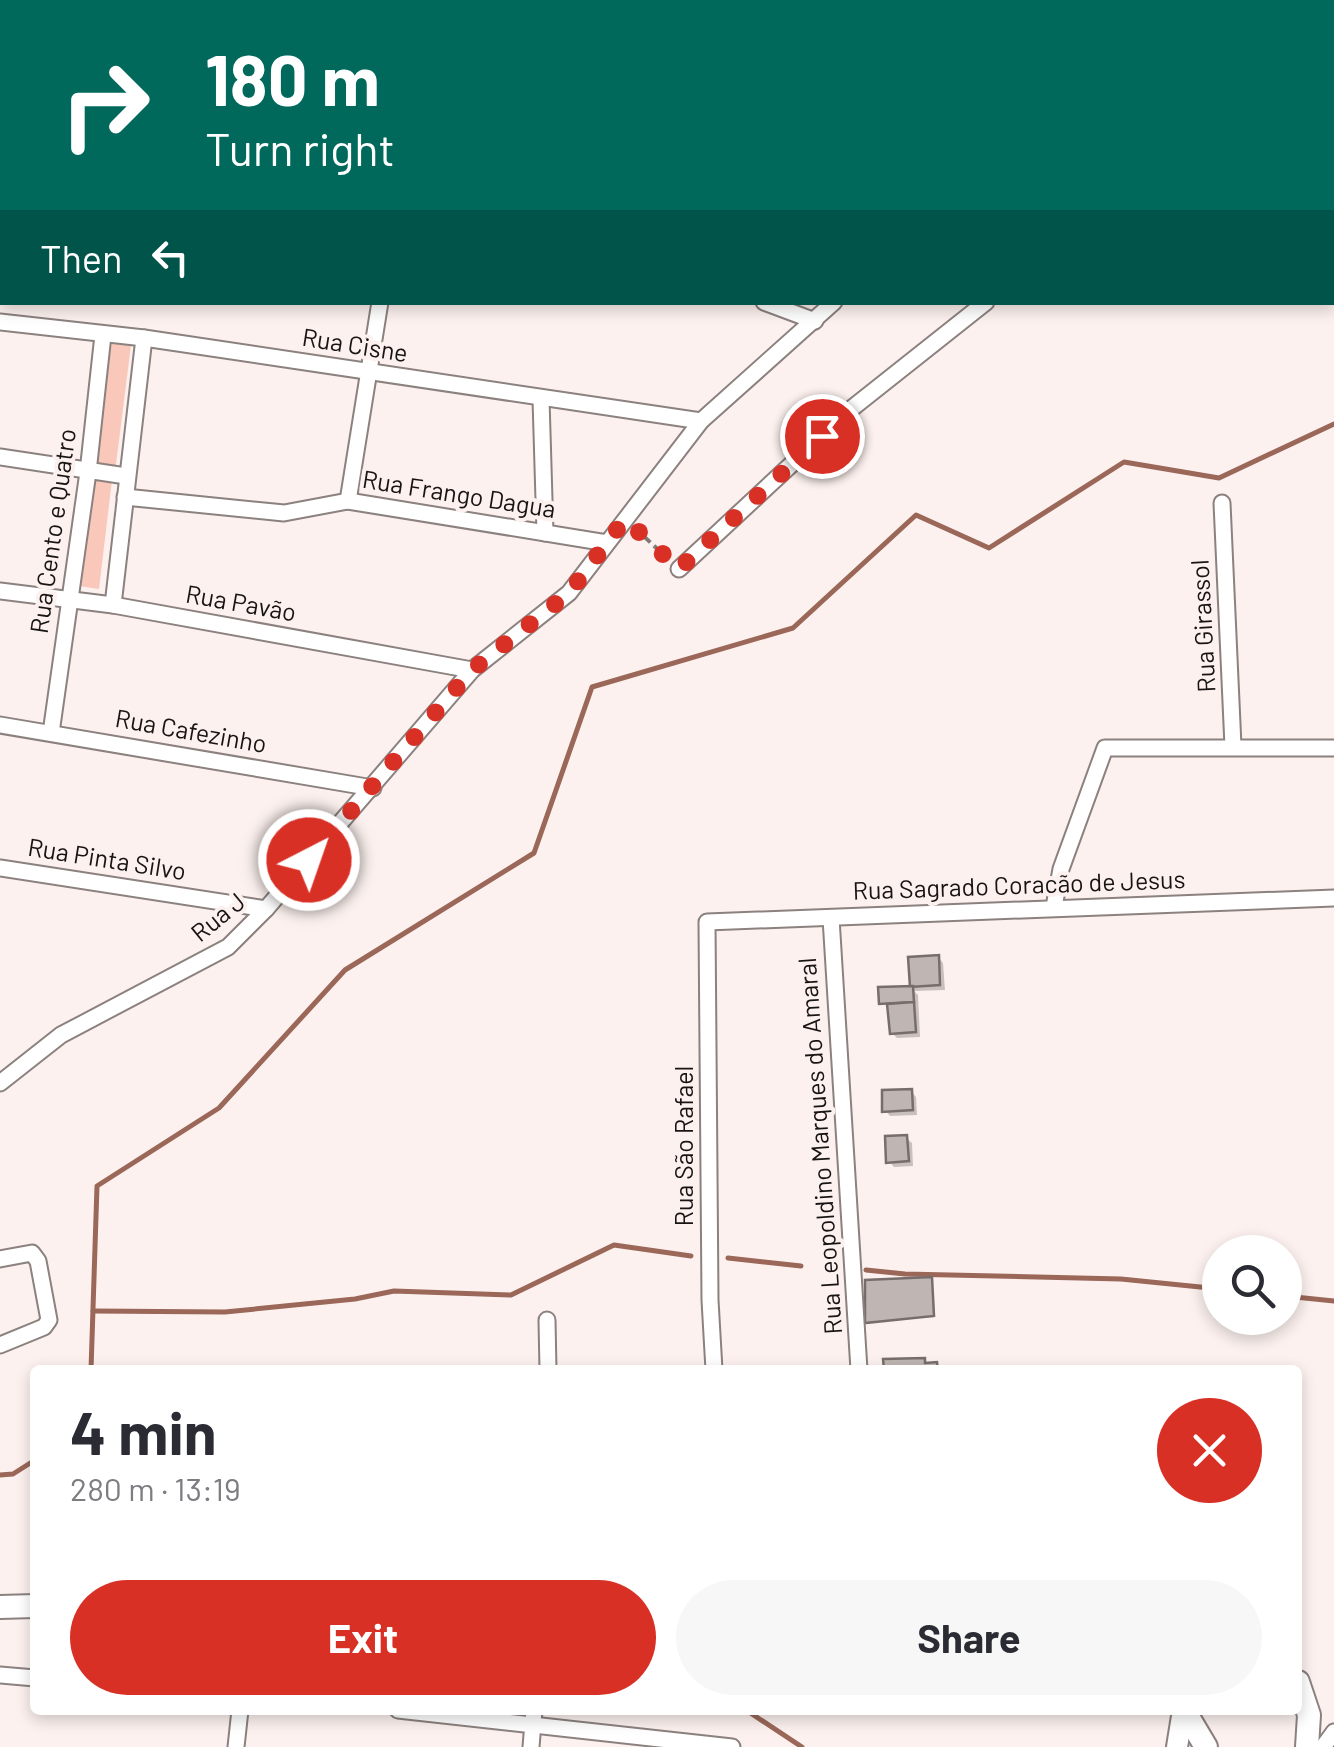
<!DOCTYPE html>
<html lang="en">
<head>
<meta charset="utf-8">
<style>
	body { margin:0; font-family:Barlow,sans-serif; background:#f7f7f7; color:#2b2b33; height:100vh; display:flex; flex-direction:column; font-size:38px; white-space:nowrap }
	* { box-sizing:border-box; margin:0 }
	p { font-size:32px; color:#7c7c81 }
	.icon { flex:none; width:55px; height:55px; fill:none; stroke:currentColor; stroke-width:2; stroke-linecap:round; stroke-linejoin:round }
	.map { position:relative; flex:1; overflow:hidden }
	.details { position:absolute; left:30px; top:1365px; width:1272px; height:350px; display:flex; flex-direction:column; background:#fff; border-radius:10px; box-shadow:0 5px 15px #0003 }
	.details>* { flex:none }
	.hud { position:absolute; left:0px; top:0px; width:1335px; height:305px; box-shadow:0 5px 15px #0003; background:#00695c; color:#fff; overflow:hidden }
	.controls { position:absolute; left:1202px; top:1235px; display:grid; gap:20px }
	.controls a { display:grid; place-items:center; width:100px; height:100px; border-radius:50%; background:#fff; box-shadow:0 5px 15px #0003; font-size:50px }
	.pin { position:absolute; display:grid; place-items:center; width:85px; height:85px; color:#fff; margin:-42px; border:5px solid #fff; border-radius:50%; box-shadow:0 2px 10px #0007 }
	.me { position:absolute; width:110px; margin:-55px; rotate:41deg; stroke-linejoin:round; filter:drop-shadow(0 0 8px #0008) }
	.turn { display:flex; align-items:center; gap:35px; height:210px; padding:0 40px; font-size:45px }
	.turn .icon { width:130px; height:130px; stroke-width:2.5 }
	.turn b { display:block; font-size:70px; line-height:85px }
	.then { display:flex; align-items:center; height:95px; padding:0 40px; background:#0003; gap:20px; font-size:38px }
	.round { display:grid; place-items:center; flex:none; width:105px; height:105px; border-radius:52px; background:#f7f7f7 }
	.head { display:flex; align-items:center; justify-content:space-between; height:170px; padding:0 40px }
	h1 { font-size:60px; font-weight:700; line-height:75px }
	.primary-button { display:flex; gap:20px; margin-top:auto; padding:20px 40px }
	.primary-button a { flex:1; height:115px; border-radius:60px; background:#d93025; color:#fff; font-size:40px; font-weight:700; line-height:115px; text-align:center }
	.primary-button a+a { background:#f7f7f7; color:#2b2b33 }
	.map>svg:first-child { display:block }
</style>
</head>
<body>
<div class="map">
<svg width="1334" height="1747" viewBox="0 0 1334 1747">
	<rect width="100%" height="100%" fill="#fcf1ee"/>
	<!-- green -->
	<g fill="#f9c8ba">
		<polygon points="111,342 131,345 115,472 94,469"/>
		<polygon points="92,477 112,480 99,589 79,586"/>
	</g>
	<!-- shadow -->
	<g fill="#0003">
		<polygon points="938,957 943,963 945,990 914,991 918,995 920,1037 897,1038 892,1033 890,1008 882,1003 912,989 910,959"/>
		<polygon points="911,1091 916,1097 917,1115 890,1116 885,1110"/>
		<polygon points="906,1138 912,1143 913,1166 894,1167 889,1161"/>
		<polygon points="931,1280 935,1317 868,1322"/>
	</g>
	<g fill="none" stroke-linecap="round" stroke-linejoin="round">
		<!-- stream -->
		<g stroke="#9a6758" stroke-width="5">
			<polyline points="728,1258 801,1266"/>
			<polyline points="866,1270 905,1274 1121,1279 1220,1289"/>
			<polyline points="1285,1296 1334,1301"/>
			<polyline points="93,1311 225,1312 355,1299 394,1291 511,1295 614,1245 691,1256"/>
			<polyline points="91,1370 97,1186 219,1108 345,970 534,853 592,687 793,628 916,515 989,548 1124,462 1219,478 1334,424"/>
			<polyline points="0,1475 13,1474 35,1460"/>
			<polyline points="746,1710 802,1747"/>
		</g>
	</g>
	<!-- building -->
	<g fill="#bfb5b2" stroke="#776e6b" stroke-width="2.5">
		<polygon points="939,955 940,985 910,987 908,957"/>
		<polygon points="913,986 914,1002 879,1004 878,987"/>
		<polygon points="914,1002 916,1032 890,1034 887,1004"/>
		<polygon points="912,1089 913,1110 882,1112 882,1090"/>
		<polygon points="907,1135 909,1161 886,1163 885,1136"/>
		<polygon points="932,1277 934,1316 865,1323 865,1280"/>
		<polygon points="925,1358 925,1363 937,1362 938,1370 884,1370 883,1359"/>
	</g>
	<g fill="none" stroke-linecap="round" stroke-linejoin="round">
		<!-- minor casing -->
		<g stroke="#8b817e" stroke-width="19">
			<g id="minor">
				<polyline points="31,0 46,2"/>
				<polyline points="182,2 182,0"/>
				<polyline points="326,2 326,0"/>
				<polyline points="477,2 477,0"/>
				<polyline points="612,2 613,0"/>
				<polyline points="745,2 746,0"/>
				<polyline points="882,2 882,0"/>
				<polyline points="1015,2 1016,0"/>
				<polyline points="1208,2 1211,0"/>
				<polyline points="0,50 2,50"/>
				<polyline points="1332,53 1334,52"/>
				<polyline points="0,184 2,184"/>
				<polyline points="1332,280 1334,279"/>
				<polyline points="764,302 815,321"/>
				<polyline points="0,322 144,338 701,421"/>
				<polyline points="541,399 545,533"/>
				<polyline points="0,457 126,476"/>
				<polyline points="125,497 284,513 348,501 607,543"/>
				<polyline points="348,501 380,302"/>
				<polyline points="1222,503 1233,746"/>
				<polyline points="679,569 851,409 986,302"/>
				<polyline points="0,591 113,605 472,670"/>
				<polyline points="113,605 144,338"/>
				<polyline points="0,725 373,788"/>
				<polyline points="51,733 88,472 103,335"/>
				<polyline points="0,868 266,909"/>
				<polyline points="1054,907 1061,869 1105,748 1334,748"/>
				<polyline points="831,918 859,1370"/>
				<polyline points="0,1083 61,1035 228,947 266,909 472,670 569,593 701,421 834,302"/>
				<polyline points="0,1259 32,1253 38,1261 49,1320 44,1327 0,1345"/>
				<polyline points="547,1320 548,1370"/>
				<polyline points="714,1370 710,1300 707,922 1334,898"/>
				<polyline points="0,1675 35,1678"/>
				<polyline points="398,1710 732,1747"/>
				<polyline points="236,1747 240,1710"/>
				<polyline points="531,1747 534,1710"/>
				<polyline points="1323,1747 1334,1732"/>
			</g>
		</g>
		<!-- tertiary casing -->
		<g stroke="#8b817e" stroke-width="24">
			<polyline id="tertiary" points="1177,1747 1183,1710"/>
		</g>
		<!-- secondary casing -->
		<g stroke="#8b817e" stroke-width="26">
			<g id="secondary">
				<polyline points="0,1607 35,1606"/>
				<polyline points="1298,1682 1309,1715 1307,1747"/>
				<polyline points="1184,1710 1206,1747"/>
			</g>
		</g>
		<!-- path -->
		<polyline stroke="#807977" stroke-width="4" stroke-dasharray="8 5" stroke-linecap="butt" points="635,528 668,559"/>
		<!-- minor -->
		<use href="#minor" stroke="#fff" stroke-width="15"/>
		<!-- tertiary -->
		<use href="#tertiary" stroke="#fff" stroke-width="20"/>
		<!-- secondary -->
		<use href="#secondary" stroke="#fff" stroke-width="22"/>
	</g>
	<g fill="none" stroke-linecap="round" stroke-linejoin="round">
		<!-- route -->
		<polyline stroke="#d93025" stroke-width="18" stroke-dasharray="0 32.4" points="309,860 472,670 569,593 625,519 679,569 822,436"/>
	</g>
	<g text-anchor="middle" stroke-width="8" stroke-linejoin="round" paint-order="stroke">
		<!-- street labels -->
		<g font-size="25" fill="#171413" stroke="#fcf1ee">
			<text transform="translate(355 345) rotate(9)" y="9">Rua Cisne</text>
			<text transform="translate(459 494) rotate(9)" y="9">Rua Frango Dagua</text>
			<text transform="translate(53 531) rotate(-82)" y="9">Rua Cento e Quatro</text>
			<text transform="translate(241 603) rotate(10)" y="9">Rua Pavão</text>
			<text transform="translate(1203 626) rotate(-93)" y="9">Rua Girassol</text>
			<text transform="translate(191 731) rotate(10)" y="9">Rua Cafezinho</text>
			<text transform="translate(107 859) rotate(9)" y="9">Rua Pinta Silvo</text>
			<text transform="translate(1019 885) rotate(-2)" y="9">Rua Sagrado Coracão de Jesus</text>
			<text transform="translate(218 917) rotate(-39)" y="9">Rua J</text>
			<text transform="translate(684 1146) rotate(-90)" y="9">Rua São Rafael</text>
			<text transform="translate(820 1146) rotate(-94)" y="9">Rua Leopoldino Marques do Amaral</text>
		</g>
	</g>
</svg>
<div class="controls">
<a><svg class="icon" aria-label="search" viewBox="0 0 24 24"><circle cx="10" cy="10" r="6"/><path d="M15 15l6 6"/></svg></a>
</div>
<div class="pin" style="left:822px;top:436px;background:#d93025"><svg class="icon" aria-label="arrive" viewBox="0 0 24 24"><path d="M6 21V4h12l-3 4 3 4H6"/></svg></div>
<svg class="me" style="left:309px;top:860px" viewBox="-20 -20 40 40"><circle r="17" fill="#d93025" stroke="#fff" stroke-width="3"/><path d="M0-11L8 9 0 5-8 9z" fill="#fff"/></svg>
<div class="hud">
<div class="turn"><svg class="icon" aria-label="right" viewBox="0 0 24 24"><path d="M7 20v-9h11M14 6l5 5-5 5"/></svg><div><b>180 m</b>Turn right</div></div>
<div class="then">Then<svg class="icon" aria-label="left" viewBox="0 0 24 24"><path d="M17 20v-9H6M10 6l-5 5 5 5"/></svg></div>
</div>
<section class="details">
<div class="head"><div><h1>4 min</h1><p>280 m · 13:19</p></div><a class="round" style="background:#d93025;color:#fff"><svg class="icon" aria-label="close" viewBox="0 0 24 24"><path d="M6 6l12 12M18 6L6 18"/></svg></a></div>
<div class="primary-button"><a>Exit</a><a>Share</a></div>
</section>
</div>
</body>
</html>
